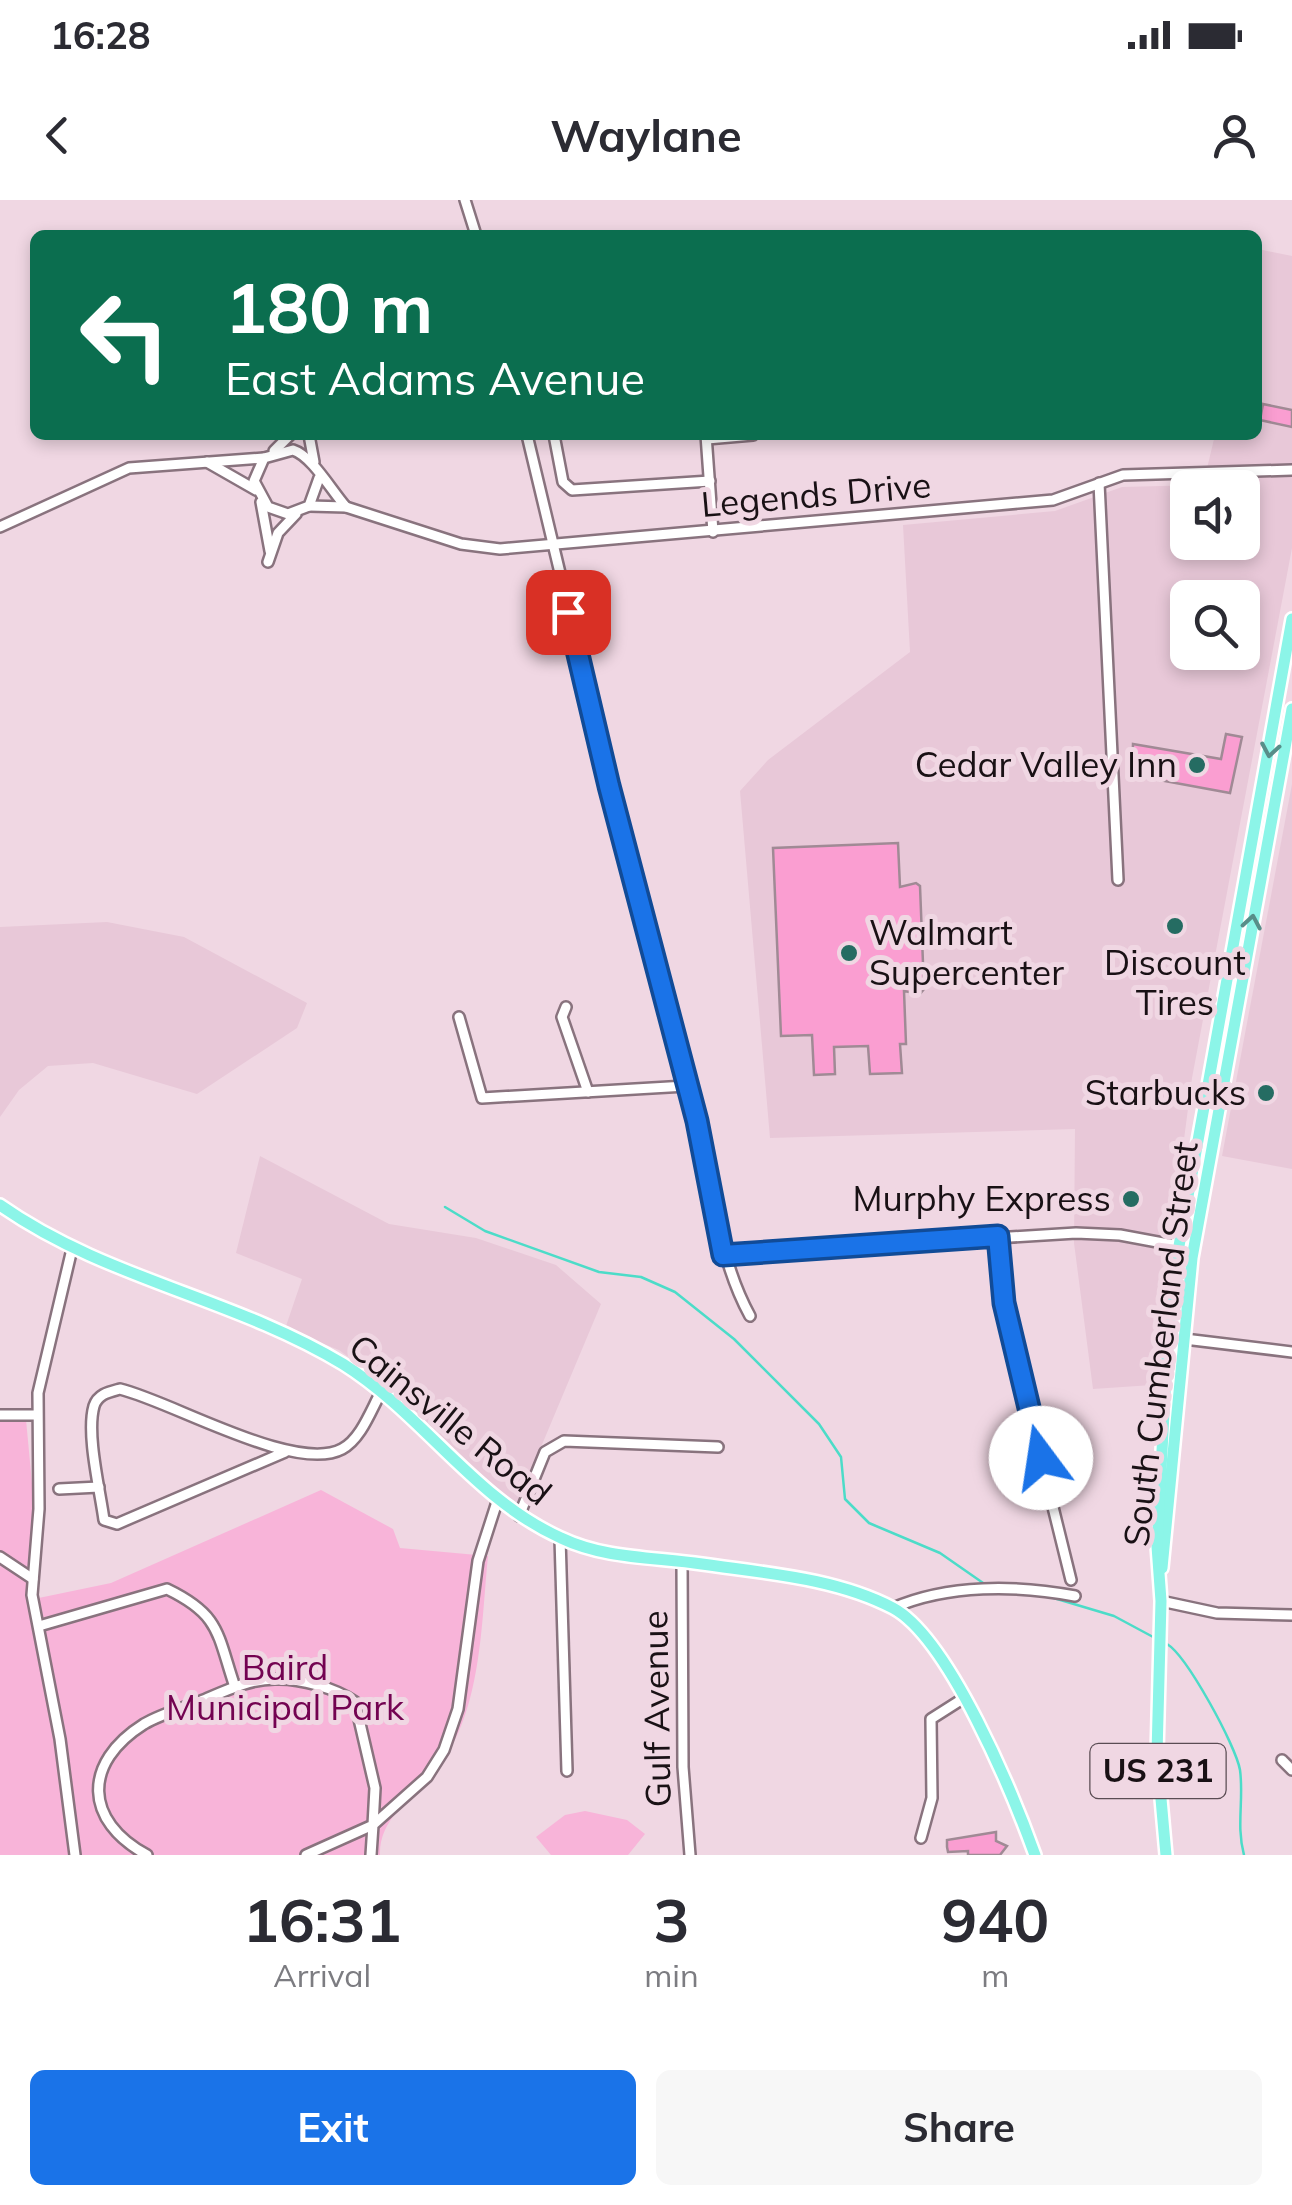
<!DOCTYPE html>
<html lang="en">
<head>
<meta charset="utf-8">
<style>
	body { margin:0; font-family:Mulish,sans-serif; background:#f7f7f7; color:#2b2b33; height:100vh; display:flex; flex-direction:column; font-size:38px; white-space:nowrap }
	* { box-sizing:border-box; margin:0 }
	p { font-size:32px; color:#7c7c81 }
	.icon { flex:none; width:55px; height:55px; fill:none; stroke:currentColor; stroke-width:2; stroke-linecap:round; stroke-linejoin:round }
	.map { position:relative; height:1655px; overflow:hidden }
	.sheet { display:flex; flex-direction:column; background:#fff; flex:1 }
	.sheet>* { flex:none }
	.guide { position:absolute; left:30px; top:30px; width:1232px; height:210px; border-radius:15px; box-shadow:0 5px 15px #0003; background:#0b6e4f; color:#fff; overflow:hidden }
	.controls { position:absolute; left:1170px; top:270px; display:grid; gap:20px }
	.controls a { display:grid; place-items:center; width:90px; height:90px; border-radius:15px; background:#fff; box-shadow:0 5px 15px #0003; font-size:50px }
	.pin { position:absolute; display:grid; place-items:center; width:85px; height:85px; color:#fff; margin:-42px; border-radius:20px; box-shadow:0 5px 15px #0006 }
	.me { position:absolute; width:110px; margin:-55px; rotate:346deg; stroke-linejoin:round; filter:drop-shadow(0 0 8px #0008) }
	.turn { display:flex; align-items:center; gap:35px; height:210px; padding:0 30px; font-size:45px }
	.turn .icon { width:130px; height:130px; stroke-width:2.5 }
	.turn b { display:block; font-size:70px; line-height:85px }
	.eta { display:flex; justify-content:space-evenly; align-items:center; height:170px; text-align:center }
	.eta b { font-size:60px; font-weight:700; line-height:70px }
	.button { display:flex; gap:20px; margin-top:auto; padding:20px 30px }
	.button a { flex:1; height:115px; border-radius:15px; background:#1a73e8; color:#fff; font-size:40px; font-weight:700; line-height:115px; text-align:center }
	.button a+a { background:#f7f7f7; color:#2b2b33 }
	.status { display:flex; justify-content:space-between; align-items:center; height:70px; padding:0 50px; background:#fff; direction:ltr }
	.status svg { height:28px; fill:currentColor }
	header { display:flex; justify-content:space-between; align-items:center; height:130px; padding:0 30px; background:#fff; font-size:45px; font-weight:700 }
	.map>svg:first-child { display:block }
</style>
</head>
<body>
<div class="status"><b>16:28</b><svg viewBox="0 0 49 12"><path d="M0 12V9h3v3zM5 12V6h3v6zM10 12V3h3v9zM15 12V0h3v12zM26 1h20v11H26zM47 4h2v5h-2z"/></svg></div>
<header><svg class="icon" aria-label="back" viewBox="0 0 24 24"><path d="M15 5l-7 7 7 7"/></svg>Waylane<svg class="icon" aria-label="person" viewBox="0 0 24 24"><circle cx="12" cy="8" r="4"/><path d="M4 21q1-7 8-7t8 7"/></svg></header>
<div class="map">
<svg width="1292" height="1655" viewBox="0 0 1292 1655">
	<rect width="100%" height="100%" fill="#f0d7e3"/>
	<!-- built -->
	<g fill="#e8c8d8" fill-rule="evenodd">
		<path d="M1258,49L1292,56V348L1192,878L1152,1185L1093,1189L1074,1043L1075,929L770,938L740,591L768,560L910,452L903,325L1055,311L1122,287L1203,285L1215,235H1258ZM1188,288H1242V342H1188ZM1188,398H1242V452H1188Z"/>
		<polygon points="1292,584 1292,969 1222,956"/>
		<polygon points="107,722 184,737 307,803 297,828 197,894 93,863 48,866 19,890 0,917 0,727"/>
		<polygon points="260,956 389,1024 476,1038 556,1065 601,1104 515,1309 386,1185 339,1150 285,1129 302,1079 236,1053"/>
	</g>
	<!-- green -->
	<g fill="#f8b4d9">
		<path d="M25,1209L33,1294L29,1400L111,1383L321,1290L393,1329L400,1348L488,1356C481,1426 482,1508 439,1567C417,1597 379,1615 380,1655H0V1210Z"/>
		<polygon points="585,1611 627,1620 645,1634 628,1655 551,1655 536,1637 565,1615"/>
	</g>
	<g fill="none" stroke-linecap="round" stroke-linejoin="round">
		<!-- stream -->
		<g stroke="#4cdcc8" stroke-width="2.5">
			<polyline points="445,1007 485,1031 599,1072 641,1077 675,1092 734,1139 819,1224 841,1257 845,1299 869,1323 940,1353 986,1385"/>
			<polyline points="1002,1393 1029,1394"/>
			<polyline points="1047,1396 1114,1416 1155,1438"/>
			<path d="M1167,1444C1187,1456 1236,1546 1240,1570C1244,1599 1236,1626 1244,1655"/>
		</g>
	</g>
	<!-- building -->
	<g fill="#fa9ed1" stroke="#a08a95" stroke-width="2.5">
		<polygon points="1263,204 1292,210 1292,227 1260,220"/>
		<polygon points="1226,534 1242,537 1230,593 1132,575 1133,544 1221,559"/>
		<polygon points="898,643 900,687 916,683 920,686 924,789 920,794 904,791 906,844 900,844 902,873 870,874 868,846 834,847 835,874 814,875 812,835 781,836 773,648"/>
		<polygon points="996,1632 996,1641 1007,1646 1000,1655 968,1655 968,1651 948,1652 947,1647 947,1640"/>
	</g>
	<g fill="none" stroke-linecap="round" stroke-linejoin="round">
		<!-- minor casing -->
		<g stroke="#89737e" stroke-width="14">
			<g id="minor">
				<polyline points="465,0 476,35"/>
				<polyline points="309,235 314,262"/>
				<path d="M527,235C582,464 635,693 697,920C715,988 716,1054 750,1116"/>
				<polyline points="554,235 563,282 572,290 710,281"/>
				<polyline points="706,235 713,332"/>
				<polyline points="707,239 753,235"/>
				<polyline points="274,251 290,235"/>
				<polyline points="207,262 256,290"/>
				<path d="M319,278L309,306L288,314L268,307L254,281L264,258L293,250C312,256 331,290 346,307"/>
				<polyline points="1099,283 1118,680"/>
				<polyline points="261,302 270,351"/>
				<polyline points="309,306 346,307 461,344 500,349 1053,300 1123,275 1292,270"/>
				<polyline points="0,327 129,268 264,258"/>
				<polyline points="268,362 278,333 296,314"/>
				<polyline points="566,807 562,817 588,892"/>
				<polyline points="459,817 482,898 686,886"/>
				<polyline points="998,1036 1012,1141 1071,1380"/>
				<polyline points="72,1049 38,1193 39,1309 32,1395 60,1539 75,1655"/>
				<polyline points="723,1055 1076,1033 1120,1035 1179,1046"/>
				<polyline points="1168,1137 1292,1152"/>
				<polyline points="0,1215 36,1215"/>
				<path d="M285,1252L117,1324L104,1320C100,1290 86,1234 94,1206C98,1194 109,1192 120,1189C171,1201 295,1274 342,1249C361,1239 371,1210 381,1192"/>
				<polyline points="59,1289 99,1287"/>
				<polyline points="519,1316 545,1252 564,1241 718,1247"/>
				<polyline points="560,1338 567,1571"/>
				<polyline points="0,1357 33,1379"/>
				<polyline points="682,1361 683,1567 690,1655"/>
				<polyline points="1161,1401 1217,1413 1292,1415"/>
				<path d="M893,1408C948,1384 1017,1385 1075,1396"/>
				<path d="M39,1426L167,1389C221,1415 217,1434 235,1487"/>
				<polyline points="1282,1560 1292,1570"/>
				<polyline points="921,1638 932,1598 931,1519 964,1498"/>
				<path d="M147,1655C84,1621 82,1563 144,1524C161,1514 183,1508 201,1501C225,1491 249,1479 275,1479C299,1478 336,1488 355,1502L375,1588L373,1625L306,1655"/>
				<polyline points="371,1655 373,1625 427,1577 444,1550 458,1509 478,1361 497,1302"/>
			</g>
		</g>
		<!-- major casing -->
		<g stroke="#fff" stroke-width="16">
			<g id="major">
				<path d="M0,1005C105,1079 234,1098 343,1164C423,1214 474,1299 561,1338C605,1359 654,1357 702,1364C764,1373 836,1378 893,1408C949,1438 1013,1594 1035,1655"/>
				<polyline points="1162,1368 1192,1058 1292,509"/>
				<polyline points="1166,1655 1157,1554 1161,1401 1157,1346 1168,1137 1179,1046 1292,419"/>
			</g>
		</g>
		<!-- minor -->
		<use href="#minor" stroke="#fff" stroke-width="9"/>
		<!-- major -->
		<use href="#major" stroke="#8cf5e8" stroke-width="11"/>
	</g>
	<!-- one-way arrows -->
	<defs><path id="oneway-chevron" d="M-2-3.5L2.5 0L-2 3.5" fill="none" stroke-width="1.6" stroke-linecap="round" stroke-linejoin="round" transform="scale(2.5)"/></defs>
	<g stroke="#588e89">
		<use href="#oneway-chevron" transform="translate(1270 550) rotate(100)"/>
		<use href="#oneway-chevron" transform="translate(1252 722) rotate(-80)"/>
	</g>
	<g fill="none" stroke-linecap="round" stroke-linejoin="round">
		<!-- route casing -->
		<g stroke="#114b97" stroke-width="25">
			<polyline id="route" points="568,412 609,586 697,921 723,1055 998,1036 1004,1103 1041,1258"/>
		</g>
		<!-- route -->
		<use href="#route" stroke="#1a73e8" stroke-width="18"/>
	</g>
	<!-- markers -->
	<g fill="#256c62" stroke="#f0d7e3" stroke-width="4">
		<circle cx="1197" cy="565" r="10"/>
		<circle cx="1175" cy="726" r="10"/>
		<circle cx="849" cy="753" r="10"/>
		<circle cx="1266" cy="893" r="10"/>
		<circle cx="1131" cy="999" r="10"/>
	</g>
	<g text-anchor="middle" stroke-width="10" stroke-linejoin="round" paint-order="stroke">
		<!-- shield labels -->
		<rect fill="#f0d7e3" stroke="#5a4c53" stroke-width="2.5" x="1090.5" y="1544" width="135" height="54" rx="8"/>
		<g font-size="32" font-weight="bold" fill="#191115">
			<text x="1158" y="1582">US 231</text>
		</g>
		<!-- street labels -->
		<g font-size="35" fill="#191115" stroke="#f0d7e3">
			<text transform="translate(816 295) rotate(-5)" y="12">Legends Drive</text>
			<text transform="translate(1161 1144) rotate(-83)" y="12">South Cumberland Street</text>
			<text transform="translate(450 1220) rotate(39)" y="12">Cainsville Road</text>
			<text transform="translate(657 1509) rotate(-91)" y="12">Gulf Avenue</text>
		</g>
		<!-- poi labels -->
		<g font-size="35" fill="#191115" stroke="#f0d7e3" text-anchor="end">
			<text x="1177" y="577">Cedar Valley Inn</text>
			<text x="869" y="745" text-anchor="start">Walmart<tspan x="869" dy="40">Supercenter</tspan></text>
			<text x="1175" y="775" text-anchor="middle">Discount<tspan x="1175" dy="40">Tires</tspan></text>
			<text x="1246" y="905">Starbucks</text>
			<text x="1111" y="1011">Murphy Express</text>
		</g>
		<!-- park labels -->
		<g font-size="35" fill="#730351" stroke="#f0d7e3">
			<text x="285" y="1480">Baird<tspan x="285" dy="40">Municipal Park</tspan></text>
		</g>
	</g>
</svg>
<div class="controls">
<a><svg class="icon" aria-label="sound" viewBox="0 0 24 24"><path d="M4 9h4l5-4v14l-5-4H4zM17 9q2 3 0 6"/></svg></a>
<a><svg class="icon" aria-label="search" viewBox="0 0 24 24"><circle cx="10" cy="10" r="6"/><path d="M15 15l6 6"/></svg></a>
</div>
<div class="pin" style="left:568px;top:412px;background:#d93025"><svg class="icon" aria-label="arrive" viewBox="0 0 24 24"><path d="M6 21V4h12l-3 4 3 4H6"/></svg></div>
<svg class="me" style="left:1041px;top:1258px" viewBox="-20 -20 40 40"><circle r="19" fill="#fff"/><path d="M0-13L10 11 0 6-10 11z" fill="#1a73e8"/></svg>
<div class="guide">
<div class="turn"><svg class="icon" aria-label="left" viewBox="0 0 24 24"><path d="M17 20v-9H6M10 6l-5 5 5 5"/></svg><div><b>180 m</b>East Adams Avenue</div></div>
</div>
</div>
<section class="sheet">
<div class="eta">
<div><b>16:31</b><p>Arrival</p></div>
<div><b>3</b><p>min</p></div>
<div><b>940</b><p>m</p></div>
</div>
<div class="button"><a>Exit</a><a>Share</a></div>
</section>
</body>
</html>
